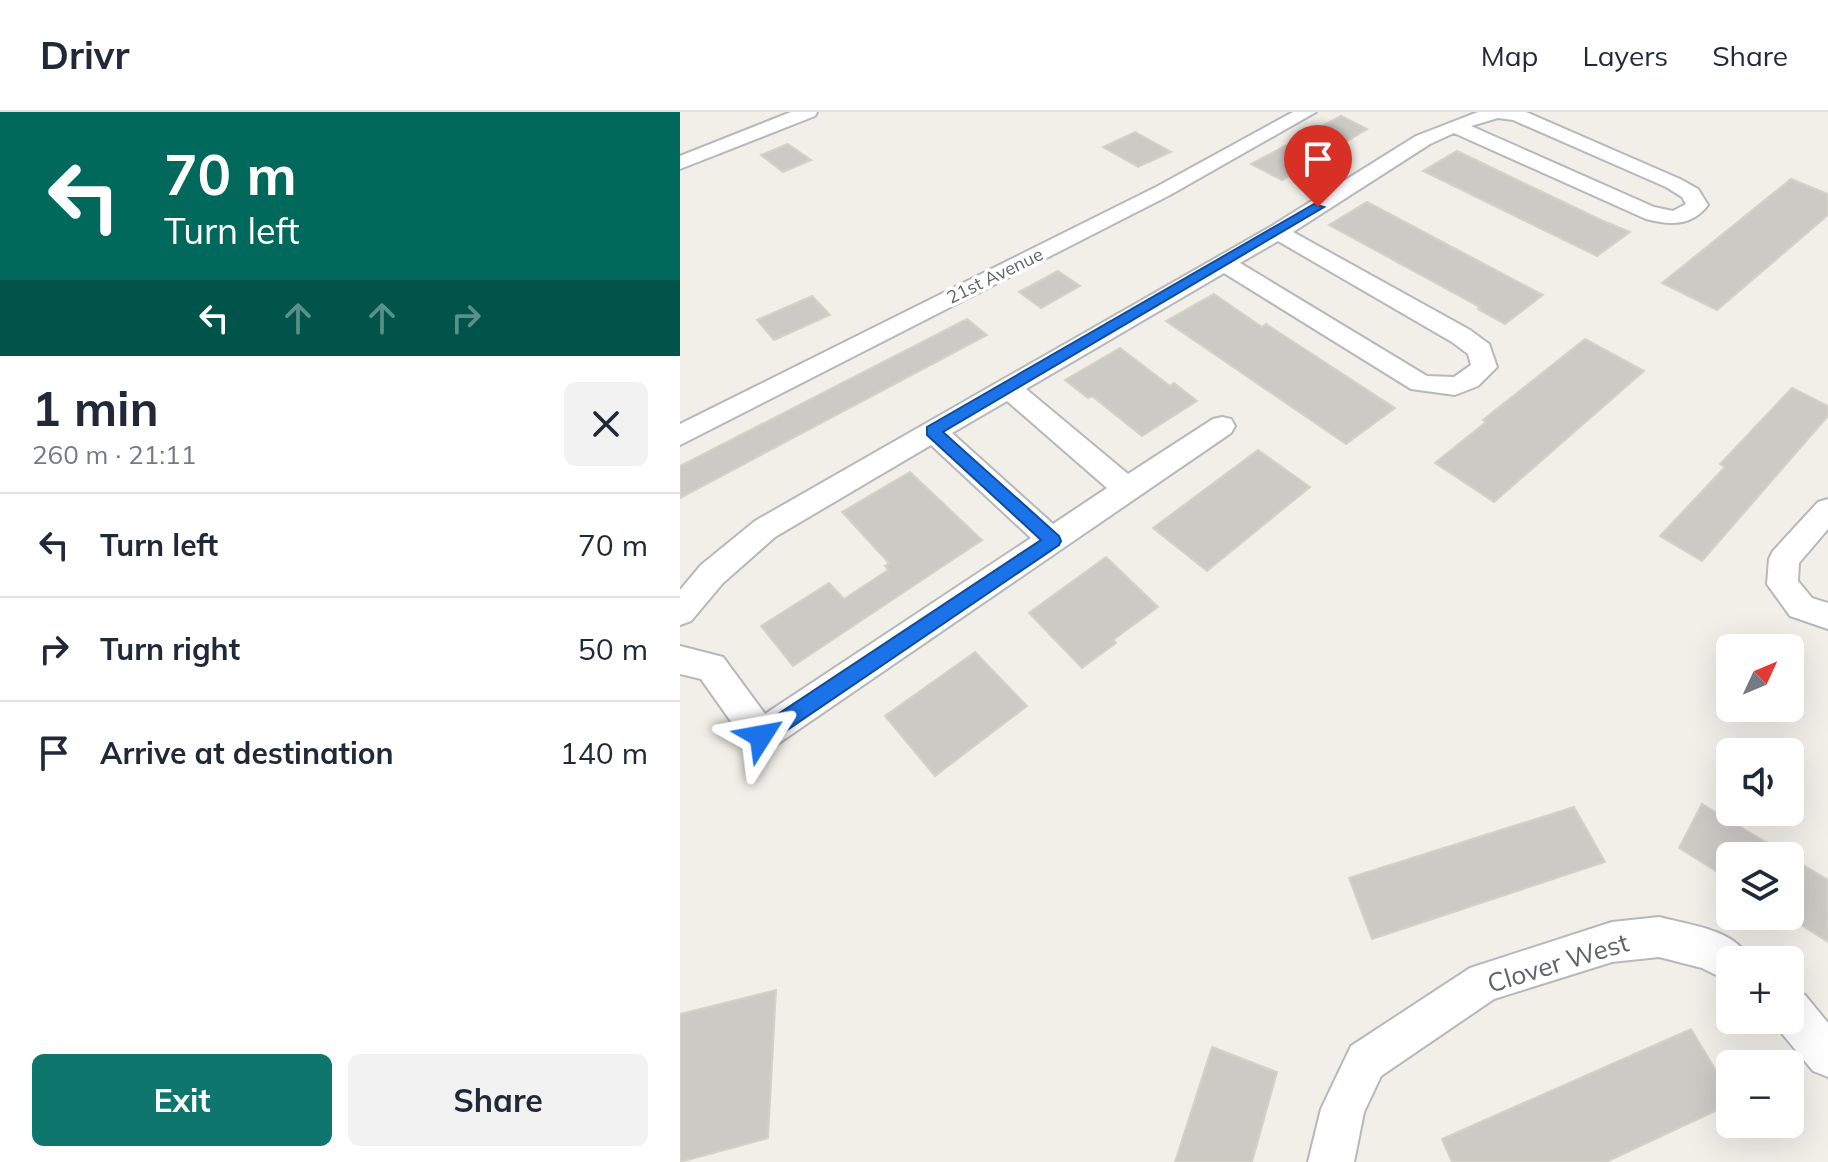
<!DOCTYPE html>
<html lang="en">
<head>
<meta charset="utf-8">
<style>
	body { margin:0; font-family:Mulish,sans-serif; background:#f2f2f3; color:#1f2937; height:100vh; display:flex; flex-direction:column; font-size:30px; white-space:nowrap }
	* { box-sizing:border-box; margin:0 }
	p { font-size:26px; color:#747a83 }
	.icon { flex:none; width:44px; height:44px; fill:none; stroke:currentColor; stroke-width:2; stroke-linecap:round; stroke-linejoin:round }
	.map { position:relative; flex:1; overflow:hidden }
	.panel { display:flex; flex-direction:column; background:#fff; width:680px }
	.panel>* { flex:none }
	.hud { background:#00695c; color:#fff; overflow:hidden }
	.needle { width:52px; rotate:46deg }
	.tools { position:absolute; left:1036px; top:522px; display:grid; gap:16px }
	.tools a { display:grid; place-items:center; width:88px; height:88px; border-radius:12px; background:#fff; box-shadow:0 8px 32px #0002; font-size:40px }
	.pin { position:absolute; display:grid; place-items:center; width:68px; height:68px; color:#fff; margin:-82px -34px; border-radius:50% 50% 50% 0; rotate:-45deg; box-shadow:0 0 8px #0007 }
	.pin .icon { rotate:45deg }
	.me { position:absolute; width:88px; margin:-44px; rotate:56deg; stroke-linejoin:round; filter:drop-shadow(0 0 6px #0008) }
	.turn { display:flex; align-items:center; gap:28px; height:168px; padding:0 32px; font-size:36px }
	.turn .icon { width:104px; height:104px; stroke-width:2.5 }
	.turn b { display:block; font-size:56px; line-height:68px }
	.lanes { display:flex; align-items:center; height:76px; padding:0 32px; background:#0003; justify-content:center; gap:40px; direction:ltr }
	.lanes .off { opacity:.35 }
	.round { display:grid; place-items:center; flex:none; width:84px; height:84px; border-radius:12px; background:#f2f2f3 }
	.summary { display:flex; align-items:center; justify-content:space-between; height:136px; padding:0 32px }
	h1 { font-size:48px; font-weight:700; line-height:60px }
	.cta { display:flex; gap:16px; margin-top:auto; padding:16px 32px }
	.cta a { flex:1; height:92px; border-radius:12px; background:#0f766e; color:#fff; font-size:32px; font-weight:700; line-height:92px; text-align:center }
	.cta a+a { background:#f2f2f3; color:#1f2937 }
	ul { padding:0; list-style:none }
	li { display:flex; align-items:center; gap:24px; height:104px; padding:0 32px; border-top:2px solid #e0e1e3 }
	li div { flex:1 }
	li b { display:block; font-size:30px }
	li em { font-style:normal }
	header { display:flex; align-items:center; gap:48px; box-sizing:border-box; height:112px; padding:0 40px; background:#fff; border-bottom:2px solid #e0e1e3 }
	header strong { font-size:38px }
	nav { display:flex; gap:44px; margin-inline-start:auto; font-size:28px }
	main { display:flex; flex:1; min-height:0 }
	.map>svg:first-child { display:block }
</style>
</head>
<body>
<header>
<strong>Drivr</strong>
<nav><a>Map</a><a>Layers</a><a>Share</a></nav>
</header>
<main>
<section class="panel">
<div class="hud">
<div class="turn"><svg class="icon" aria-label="left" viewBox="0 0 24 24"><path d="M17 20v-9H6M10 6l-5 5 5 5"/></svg><div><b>70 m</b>Turn left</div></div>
<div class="lanes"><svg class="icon" aria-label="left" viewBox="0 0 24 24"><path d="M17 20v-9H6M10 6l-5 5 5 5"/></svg><svg class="icon off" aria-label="ahead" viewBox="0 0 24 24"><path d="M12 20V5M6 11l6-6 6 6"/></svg><svg class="icon off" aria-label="ahead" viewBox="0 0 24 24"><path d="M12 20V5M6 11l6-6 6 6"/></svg><svg class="icon off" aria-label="right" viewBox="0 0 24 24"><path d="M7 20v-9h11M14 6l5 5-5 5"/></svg></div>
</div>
<div class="summary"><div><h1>1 min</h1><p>260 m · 21:11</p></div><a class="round"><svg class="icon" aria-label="close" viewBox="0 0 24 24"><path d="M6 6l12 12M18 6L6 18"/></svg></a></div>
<ul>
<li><svg class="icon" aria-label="left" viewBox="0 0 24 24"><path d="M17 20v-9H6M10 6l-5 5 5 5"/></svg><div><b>Turn left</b></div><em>70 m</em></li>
<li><svg class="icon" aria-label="right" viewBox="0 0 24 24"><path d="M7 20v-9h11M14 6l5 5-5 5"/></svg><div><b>Turn right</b></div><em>50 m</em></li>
<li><svg class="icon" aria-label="arrive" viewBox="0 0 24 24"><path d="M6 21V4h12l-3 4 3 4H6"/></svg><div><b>Arrive at destination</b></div><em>140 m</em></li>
</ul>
<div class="cta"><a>Exit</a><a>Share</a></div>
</section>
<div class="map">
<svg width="1148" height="1050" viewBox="0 0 1148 1050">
	<rect width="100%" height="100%" fill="#f1efe8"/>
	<!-- building -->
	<g fill="#cccac5" stroke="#d6d1c6" stroke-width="2">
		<polygon points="661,4 687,17 602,68 571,52"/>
		<polygon points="455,20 491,40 458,55 423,35"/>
		<polygon points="108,32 131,48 103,60 81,43"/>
		<polygon points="777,39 921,108 950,120 917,144 743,59"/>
		<polygon points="1111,67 1148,82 1148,103 1037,198 982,171"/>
		<polygon points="687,90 787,143 863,183 825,212 798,197 800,195 649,113"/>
		<polygon points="378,159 400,174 361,196 339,180"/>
		<polygon points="534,182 582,215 586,212 715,296 666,332 486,209"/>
		<polygon points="132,184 150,203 94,228 77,208"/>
		<polygon points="287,207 307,223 0,386 0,354"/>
		<polygon points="905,227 964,259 814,390 755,351 806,310 803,308"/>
		<polygon points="440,236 490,274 494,271 517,289 462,324 412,284 408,286 385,268"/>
		<polygon points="1112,276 1148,294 1148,304 1022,449 980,424 1045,355 1040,352"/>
		<polygon points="578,338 630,375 527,459 473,416"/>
		<polygon points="230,360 302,428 113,554 81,514 149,471 164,487 208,458 205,454 209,451 162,400"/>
		<polygon points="426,445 478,495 433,528 436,531 402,556 349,501"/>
		<polygon points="295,540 347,594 255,664 205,604"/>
		<polygon points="1022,692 1109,744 1050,744 1050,768 999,736"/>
		<polygon points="894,695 925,750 692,827 669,766"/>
		<polygon points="1110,745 1148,768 1148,830 1110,806"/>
		<polygon points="96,878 88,1026 0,1050 0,902"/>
		<polygon points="1011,917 1050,982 1050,992 926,1050 772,1050 762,1027"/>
		<polygon points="532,935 597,960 572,1050 495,1050"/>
	</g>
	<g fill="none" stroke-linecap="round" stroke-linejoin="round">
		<!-- minor casing -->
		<g stroke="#b5b8bc" stroke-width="4">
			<g id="minor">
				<polygon points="111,0 137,0 135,4 0,57 0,44"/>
				<polygon points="613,0 636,0 490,83 0,333 0,312 476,75"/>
				<path d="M798,0H846L1000,67L1018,77L1028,93C1011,115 989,113 966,107L774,21L750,32L613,120L790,218L809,232L817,255L798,274L775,283L731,277L544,161L346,277L448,362L533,307L542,305L551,307L555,314L551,321L93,635L81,640L69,635L21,567L0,562V534L43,545L85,602L351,426L251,333L95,425L43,471L11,509L0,513V478L21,453L75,409L590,115L736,24ZM818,6L833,8L986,75L1002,85L1006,92L993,99L974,95L791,14ZM598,129L772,230L788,242L791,253L774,265L747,264L560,151ZM327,289L427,376L373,412L272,321Z"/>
				<polygon points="1148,387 1148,417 1119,451 1118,469 1132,486 1148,491 1148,517 1110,504 1087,472 1089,447 1093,439 1138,390"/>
				<path d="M979,805C1008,813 1057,817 1069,848H1050V870L1022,856L979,845L932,850L814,887L701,964L684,1000L674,1050H628L641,997L671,934L790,856L932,810Z"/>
				<polygon points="1110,877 1125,883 1148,911 1148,965 1133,959 1095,913 1093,908 1110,908"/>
			</g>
		</g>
		<!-- minor -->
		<use href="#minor" fill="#fff" fill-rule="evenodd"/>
	</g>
	<!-- route -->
	<polygon fill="#1a73e8" stroke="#114b97" stroke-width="2" points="634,92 644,95 263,320 379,424 381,429 379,433 88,631 81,633 74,631 71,624 74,618 361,428 247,323 247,315"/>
	<g text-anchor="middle" stroke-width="7" stroke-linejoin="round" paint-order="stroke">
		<!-- far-street labels -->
		<g font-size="18" fill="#5f6368" stroke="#fff">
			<text transform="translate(315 164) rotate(-26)" y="6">21st Avenue</text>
		</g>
		<!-- near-street labels -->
		<g font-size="26" fill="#5f6368" stroke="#fff">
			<text transform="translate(878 851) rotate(-17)" y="9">Clover West</text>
		</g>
	</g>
</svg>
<div class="tools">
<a><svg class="needle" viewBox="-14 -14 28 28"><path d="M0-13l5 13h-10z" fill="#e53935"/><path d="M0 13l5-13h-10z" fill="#747a83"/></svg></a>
<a><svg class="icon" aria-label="sound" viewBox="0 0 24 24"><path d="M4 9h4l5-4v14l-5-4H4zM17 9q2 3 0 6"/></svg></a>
<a><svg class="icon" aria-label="layers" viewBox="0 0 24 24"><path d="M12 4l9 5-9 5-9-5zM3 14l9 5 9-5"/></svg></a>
<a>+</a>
<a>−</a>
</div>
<div class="pin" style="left:638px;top:95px;background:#d93025"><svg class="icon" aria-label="arrive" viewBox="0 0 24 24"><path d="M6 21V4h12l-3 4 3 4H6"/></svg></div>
<svg class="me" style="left:81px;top:624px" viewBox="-20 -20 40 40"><path d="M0-17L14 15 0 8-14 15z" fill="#1a73e8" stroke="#fff" stroke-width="4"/></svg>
</div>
</main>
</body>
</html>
